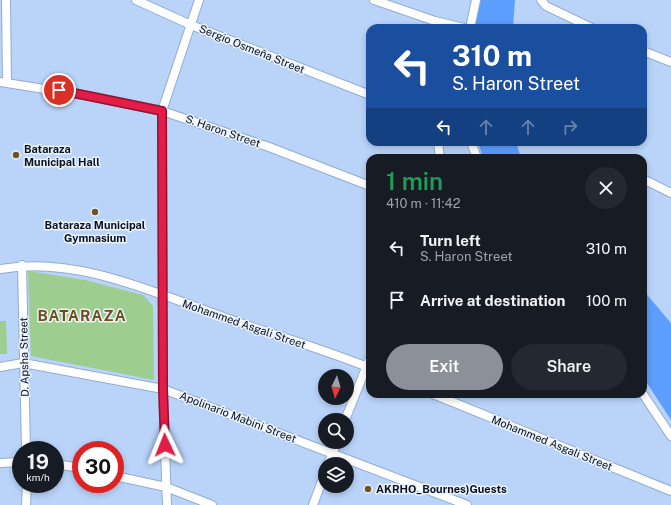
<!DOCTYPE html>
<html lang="en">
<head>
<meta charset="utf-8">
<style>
	body { margin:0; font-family:"Public Sans",sans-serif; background:#242831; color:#f1f3f6; height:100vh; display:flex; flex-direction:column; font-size:15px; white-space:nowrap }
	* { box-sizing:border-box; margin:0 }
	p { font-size:13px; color:#9ea1a6 }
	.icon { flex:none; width:22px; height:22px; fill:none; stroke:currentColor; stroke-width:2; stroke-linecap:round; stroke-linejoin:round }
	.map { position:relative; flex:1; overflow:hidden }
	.drawer { position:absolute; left:366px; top:154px; width:281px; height:244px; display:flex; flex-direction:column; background:#171b24; border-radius:12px; box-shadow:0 2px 6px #0003 }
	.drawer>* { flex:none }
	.top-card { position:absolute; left:366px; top:24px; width:281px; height:122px; border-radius:12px; box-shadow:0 2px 6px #0003; background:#1a4fa0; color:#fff; overflow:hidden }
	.needle { width:26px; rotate:185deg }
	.fabs { position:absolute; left:318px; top:369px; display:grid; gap:8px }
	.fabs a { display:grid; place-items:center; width:36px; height:36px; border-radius:50%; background:#171b24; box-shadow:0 2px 6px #0003; font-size:20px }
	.speed { position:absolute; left:12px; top:441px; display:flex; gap:8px; font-size:20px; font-weight:700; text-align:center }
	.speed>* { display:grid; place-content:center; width:52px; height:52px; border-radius:50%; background:#171b24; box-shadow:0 2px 6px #0003; line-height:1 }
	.speed small { font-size:10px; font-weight:400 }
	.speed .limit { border:6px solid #d22; background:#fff; color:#111 }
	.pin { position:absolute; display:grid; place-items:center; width:34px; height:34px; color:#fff; margin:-17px; border:2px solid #fff; border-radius:50%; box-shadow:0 1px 4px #0007 }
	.me { position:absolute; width:44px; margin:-22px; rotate:358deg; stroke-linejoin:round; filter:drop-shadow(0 0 3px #0008) }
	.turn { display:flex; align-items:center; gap:14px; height:84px; padding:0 20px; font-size:18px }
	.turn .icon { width:52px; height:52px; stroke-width:2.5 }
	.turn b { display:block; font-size:28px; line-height:34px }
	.lanes { display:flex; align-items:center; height:38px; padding:0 20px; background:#0003; justify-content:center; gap:20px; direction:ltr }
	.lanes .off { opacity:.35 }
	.round { display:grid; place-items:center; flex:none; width:42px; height:42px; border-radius:21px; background:#242831 }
	.headline { display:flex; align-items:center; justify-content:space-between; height:68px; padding:0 20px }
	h1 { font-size:24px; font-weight:600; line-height:30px; color:#1e9e55 }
	.cta { display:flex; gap:8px; margin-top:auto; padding:8px 20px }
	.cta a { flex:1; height:46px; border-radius:24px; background:#8c9099; color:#fff; font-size:16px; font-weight:600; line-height:46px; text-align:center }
	.cta a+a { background:#242831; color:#f1f3f6 }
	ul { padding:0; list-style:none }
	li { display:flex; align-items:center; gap:12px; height:52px; padding:0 20px }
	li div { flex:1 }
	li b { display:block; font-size:15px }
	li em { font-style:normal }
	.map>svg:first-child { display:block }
</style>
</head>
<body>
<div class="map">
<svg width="671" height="505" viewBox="0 0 671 505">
	<rect width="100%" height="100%" fill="#b9d3f9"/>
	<!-- green -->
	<g fill="#9ecd90">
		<polygon points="28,271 85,280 143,295 153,306 154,380 31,356"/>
		<polygon points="0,321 6,321 7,354 0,354"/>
	</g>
	<!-- water -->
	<g fill="#5d9dfd">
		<polygon points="480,0 515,0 513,28 475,28"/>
		<polygon points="478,142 516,142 521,158 483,158"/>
		<polygon points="643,290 671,323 671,420 643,377"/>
	</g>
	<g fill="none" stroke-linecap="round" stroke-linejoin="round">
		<!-- minor casing -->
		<g stroke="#93acd1" stroke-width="10">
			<g id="minor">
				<polyline points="6,0 7,82"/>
				<polyline points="136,0 191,25 370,95"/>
				<polyline points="374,0 435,21 464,28"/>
				<polyline points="541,0 546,6 592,28"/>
				<polyline points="470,28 476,0"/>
				<polyline points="643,51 671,62"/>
				<polyline points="0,82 95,97 162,111 269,147 370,186"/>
				<polyline points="438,142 440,158"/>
				<polyline points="471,142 477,158"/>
				<polyline points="643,179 671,193"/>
				<polyline points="22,265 26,450"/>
				<path d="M0,269C79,255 159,295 232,320C278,336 325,350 370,368"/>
				<polyline points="0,367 23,363 163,389 467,505"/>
				<polyline points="433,394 671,491"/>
				<polyline points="643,394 671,436"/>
				<polyline points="345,420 370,358"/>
				<polyline points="0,463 21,462"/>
				<polyline points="55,464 81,468"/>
				<polyline points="328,464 337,442"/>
				<polyline points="115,476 166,487 212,505"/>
				<polyline points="26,505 27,484"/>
				<polyline points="167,505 163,389 162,111 199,0"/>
				<polyline points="313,505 325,473"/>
			</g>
		</g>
		<!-- minor -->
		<use href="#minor" stroke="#fff" stroke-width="8"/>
	</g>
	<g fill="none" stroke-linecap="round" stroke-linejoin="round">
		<!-- route casing -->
		<g stroke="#92132f" stroke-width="10">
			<polyline id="route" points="59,90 162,111 163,389 165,445"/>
		</g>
		<!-- route -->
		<use href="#route" stroke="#e11d48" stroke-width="7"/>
	</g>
	<!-- markers -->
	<g fill="#6f5326" stroke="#eaf2fe" stroke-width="1.5">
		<circle cx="16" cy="155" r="4"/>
		<circle cx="95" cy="212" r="4"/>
		<circle cx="368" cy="489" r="4"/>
	</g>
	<g text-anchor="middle" stroke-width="3" stroke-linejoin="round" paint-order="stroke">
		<!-- street labels -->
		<g font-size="11" fill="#08111e" stroke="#eaf2fe">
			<text transform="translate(252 49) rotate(22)" y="4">Sergio Osmeña Street</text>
			<text transform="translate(223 131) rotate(19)" y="4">S. Haron Street</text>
			<text transform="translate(244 324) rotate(19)" y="4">Mohammed Asgali Street</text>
			<text transform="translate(24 357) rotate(-91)" y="4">D. Apsha Street</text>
			<text transform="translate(238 417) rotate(21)" y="4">Apolinario Mabini Street</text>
			<text transform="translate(552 443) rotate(22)" y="4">Mohammed Asgali Street</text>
		</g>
		<!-- poi labels -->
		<g font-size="11" font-weight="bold" fill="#08111e" stroke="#eaf2fe" text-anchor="start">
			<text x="24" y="153">Bataraza<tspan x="24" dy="13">Municipal Hall</tspan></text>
			<text x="95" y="229" text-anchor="middle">Bataraza Municipal<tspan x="95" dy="13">Gymnasium</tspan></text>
			<text x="376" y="493">AKRHO_Bournes)Guests</text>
		</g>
		<!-- district labels -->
		<g font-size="15" font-weight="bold" letter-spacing="1" fill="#6d4f18" stroke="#eaf2fe">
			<text x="82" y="321">BATARAZA</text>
		</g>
	</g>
</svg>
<div class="fabs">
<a><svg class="needle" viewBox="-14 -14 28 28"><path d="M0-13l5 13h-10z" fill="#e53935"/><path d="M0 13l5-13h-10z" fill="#9ea1a6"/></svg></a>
<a><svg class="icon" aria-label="search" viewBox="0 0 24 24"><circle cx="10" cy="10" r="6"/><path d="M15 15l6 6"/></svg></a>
<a><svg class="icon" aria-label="layers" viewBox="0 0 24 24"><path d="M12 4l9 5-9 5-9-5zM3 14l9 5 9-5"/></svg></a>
</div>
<div class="speed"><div>19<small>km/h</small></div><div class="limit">30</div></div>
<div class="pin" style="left:59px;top:90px;background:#d93025"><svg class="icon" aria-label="arrive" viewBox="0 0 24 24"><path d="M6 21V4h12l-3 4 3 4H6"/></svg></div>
<svg class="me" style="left:165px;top:445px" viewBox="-20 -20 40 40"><path d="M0-17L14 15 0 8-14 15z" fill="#e11d48" stroke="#fff" stroke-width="4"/></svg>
<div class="top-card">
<div class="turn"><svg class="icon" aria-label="left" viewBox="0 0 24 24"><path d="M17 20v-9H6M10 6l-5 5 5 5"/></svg><div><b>310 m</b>S. Haron Street</div></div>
<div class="lanes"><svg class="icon" aria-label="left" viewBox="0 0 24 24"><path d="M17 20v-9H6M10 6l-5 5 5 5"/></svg><svg class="icon off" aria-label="ahead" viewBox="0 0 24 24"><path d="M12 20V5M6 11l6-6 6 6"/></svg><svg class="icon off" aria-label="ahead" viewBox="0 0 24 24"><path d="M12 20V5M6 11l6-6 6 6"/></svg><svg class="icon off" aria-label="right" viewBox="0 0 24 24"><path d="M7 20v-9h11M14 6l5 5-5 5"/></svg></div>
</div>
<section class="drawer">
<div class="headline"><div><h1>1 min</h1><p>410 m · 11:42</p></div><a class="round"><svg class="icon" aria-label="close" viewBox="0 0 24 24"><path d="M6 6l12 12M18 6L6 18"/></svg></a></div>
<ul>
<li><svg class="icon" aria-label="left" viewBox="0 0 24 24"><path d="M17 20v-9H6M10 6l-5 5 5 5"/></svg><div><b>Turn left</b><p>S. Haron Street</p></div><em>310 m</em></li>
<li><svg class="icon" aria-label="arrive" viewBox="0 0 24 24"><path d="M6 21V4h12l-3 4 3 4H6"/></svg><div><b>Arrive at destination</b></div><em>100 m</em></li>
</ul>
<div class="cta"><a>Exit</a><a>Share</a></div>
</section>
</div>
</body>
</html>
